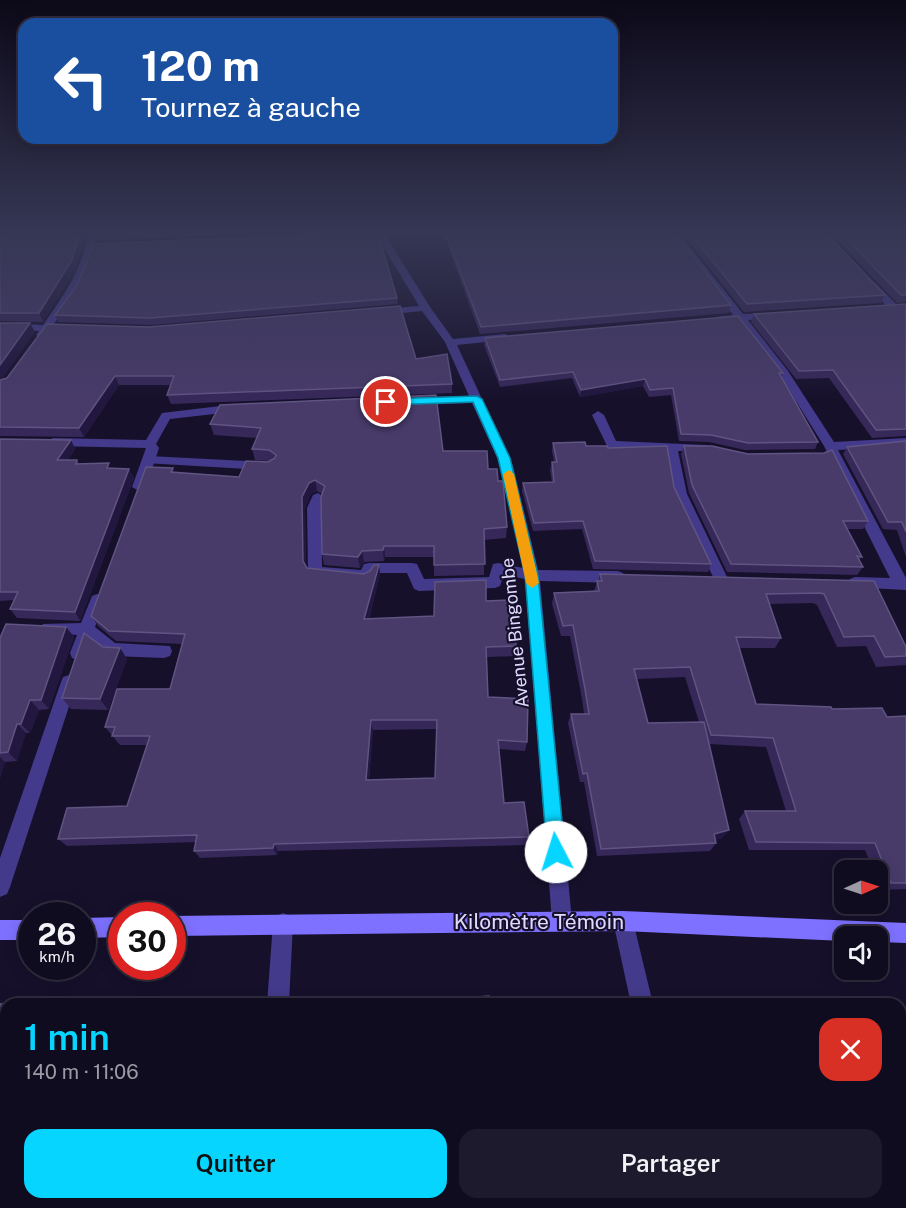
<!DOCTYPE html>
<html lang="fr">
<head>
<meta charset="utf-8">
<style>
	body { margin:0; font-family:"Public Sans",sans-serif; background:#1e1a2d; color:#f1f3f6; height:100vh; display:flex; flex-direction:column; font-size:22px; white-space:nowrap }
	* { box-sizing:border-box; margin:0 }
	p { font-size:20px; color:#9c9ba5 }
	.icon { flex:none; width:33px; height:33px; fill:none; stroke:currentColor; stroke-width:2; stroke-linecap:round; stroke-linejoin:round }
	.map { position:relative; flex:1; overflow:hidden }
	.sheet { position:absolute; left:0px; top:998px; width:906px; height:212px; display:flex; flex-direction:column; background:#100c20; border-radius:18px 18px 0 0; box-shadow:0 3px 15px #0003,0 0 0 2px #302c3e }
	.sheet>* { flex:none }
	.banner { position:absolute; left:18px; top:18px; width:600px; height:126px; border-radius:18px; box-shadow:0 3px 15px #0003,0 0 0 2px #302c3e; background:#1a4fa0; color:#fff; overflow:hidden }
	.needle { width:39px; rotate:87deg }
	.buttons { position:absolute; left:834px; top:860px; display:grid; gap:12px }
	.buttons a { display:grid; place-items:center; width:54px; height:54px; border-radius:12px; background:#100c20; box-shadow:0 3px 15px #0003,0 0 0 2px #302c3e; font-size:30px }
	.speed { position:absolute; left:18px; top:902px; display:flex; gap:12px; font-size:30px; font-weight:700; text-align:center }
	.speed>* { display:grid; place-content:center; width:78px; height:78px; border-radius:50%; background:#100c20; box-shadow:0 3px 15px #0003,0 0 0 2px #302c3e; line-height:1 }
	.speed small { font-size:15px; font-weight:400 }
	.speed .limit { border:9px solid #d22; background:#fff; color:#111 }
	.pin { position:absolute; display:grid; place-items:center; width:51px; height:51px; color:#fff; margin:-26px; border:3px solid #fff; border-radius:50%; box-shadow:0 2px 6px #0007 }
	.me { position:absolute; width:66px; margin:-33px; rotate:355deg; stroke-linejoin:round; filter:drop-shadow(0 0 4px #0008) }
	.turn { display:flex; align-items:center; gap:21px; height:126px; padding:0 24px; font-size:27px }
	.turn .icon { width:78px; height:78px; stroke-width:2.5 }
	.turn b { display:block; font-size:42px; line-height:51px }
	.round { display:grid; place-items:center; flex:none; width:63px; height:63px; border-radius:18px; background:#1e1a2d }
	.summary { display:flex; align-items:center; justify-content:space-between; height:102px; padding:0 24px }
	h1 { font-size:36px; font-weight:600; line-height:45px; color:#06d5ff }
	.cta { display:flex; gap:12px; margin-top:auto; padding:12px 24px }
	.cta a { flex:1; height:69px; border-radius:18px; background:#06d5ff; color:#111; font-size:24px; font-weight:600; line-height:69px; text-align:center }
	.cta a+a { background:#1e1a2d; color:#f1f3f6 }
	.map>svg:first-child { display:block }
</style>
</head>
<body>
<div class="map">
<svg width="906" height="1208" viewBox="0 0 906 1208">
	<rect width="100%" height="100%" fill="#16102b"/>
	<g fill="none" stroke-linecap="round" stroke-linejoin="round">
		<!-- service -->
		<g fill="#433a8b" fill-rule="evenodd">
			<polygon points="598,411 604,415 616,441 706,445 708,448 706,451 678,451 687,494 728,579 726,583 716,583 673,494 666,451 608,448 592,415"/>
			<polygon points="149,456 265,462 271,466 265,470 145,463 143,460 145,457"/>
		</g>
		<!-- minor -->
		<g fill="#433a8b" fill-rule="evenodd">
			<path d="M88,232H96C94,268 73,297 53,325L67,327V331H49L41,338L36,335L39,331L0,329V323L43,325C63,296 84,268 88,232Z"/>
			<polygon points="370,232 413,232 409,235 386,236 430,307 453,339 505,334 510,337 505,340 457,345 513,466 538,570 618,571 623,573 625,577 623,581 618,583 540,581 572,921 569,928 562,931 555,928 552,921 525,579 504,575 500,586 495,588 419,591 414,589 407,573 374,573 371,580 366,582 315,577 310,576 308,572 307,508 313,495 318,493 325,498 321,508 322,567 361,570 364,564 369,563 412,563 417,564 424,579 489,577 493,564 498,563 523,568 501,466 472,403 417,405 411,401 417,397 469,396 445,342 422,311 383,315 378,312 383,309 419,306 377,236 370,236"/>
			<polygon points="669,232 678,232 743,314 778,313 779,315 774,318 748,320 788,371 834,442 906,438 906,446 838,450 906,578 906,590 850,587 848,583 850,579 855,577 890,578 824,446 779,374 738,321 716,321 716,317 733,315"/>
			<polygon points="868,282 874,282 897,305 897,309 889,309 868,286"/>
			<polygon points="237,404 241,405 241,411 170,419 156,444 159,448 146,487 139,491 132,487 146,448 53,446 47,442 53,438 146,440 162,413"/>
			<polygon points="97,594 102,596 104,600 95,627 115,643 170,646 172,651 170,656 164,658 112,656 90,641 84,658 78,660 72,658 70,653 77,635 43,632 40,628 43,624 81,623 92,596"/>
			<polygon points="69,675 75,677 77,682 10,887 7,894 0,897 0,858 61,682 63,677"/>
			<polygon points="623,911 630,914 633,921 653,1004 631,1004 613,921 616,914"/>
			<polygon points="283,913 290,916 293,923 289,1004 267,1004 273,923 276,916"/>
			<polygon points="255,1203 279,1203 280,1208 254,1208"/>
			<polygon points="677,1203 701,1203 703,1208 677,1208"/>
		</g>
		<!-- secondary -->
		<g fill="#7e71ff" fill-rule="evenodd">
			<polygon points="623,911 906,923 906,943 878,942 878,936 844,936 844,941 623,931 172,936 172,916"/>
			<polygon points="122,917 122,937 82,938 82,918"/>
			<rect x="0" y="920" width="32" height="20"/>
		</g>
	</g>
	<!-- wall -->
	<g fill="#362859" fill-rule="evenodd">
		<polygon points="0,232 76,268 43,322 0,321"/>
		<polygon points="95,232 315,232 98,240"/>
		<polygon points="443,232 674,232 731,305 729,313 480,334"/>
		<polygon points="681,232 825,232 885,295 881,303 744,312"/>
		<polygon points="830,232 906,232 906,302 897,303"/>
		<polygon points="397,298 398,304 152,325 58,322 55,315"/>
		<polygon points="906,304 906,436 872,438 829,378 796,379 751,322 754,314"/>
		<polygon points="485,338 783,373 781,377 818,442 815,449 745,450 709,442 679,441 671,395 649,397 643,386 580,397 572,378 500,387 484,345"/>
		<polygon points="416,359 452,384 452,393 171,404 167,395 171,385 119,385 84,437 0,436 0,380"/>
		<path d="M220,405L443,451L488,469L498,481L507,527L506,538L484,540V575L434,576V557H385L384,561L364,562L360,568L324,565L322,554V494L317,491L311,494L305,508L306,566L307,568L364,574L370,571L379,565L380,575L369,619L434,616L486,601L516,646L515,656L487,657L488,697L527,742L525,751L499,749L504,803L529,837L527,845L278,851L277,855L200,858L194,851L196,842L67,846L58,839L127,806L147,745H120L105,727L170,689L182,644L116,641L98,626L91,616L173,468L174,473L239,477L270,461L255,460L252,449L257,438L214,435L210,424ZM437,729L435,778L369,780L373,730Z"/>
		<polygon points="0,439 71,440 75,449 68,460 77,460 79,464 112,468 129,469 134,478 80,621 17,618 10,609 14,600 0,601"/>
		<polygon points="906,441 906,557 897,530 883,529 843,454 847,447"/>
		<polygon points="553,443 608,448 674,487 711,564 708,572 593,569 582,529 533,531 522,491 523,483 552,483 550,470 552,462 554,462 552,451"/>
		<polygon points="684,446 868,521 863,529 847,529 862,557 859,560 863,567 857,575 727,572 689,493 681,454"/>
		<path d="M600,574L874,581L906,647V665L876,667L866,646L837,647L817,605L813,603L770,604L781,638L775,648H739L756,704L832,709L887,717L906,716V889L880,890L878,882V870H873L865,850H749L739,819L745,811H786L766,747L709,744L729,830L722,838L715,840L716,843L710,851L597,856L584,782H580L568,723L571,714H584L582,699L570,636H561L552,604L554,593L594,591L597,581H598ZM685,677L699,722L648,723L637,679Z"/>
		<polygon points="66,627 74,637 49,709 39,710 30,733 26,733 17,761 5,762 0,778 0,638"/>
		<polygon points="103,647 120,648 127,659 108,710 71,709 62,698"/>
		<polygon points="821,1203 900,1203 906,1204 906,1208 822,1208"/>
	</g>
	<!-- shaded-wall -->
	<g fill="#21173f">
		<polygon points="80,232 86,232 76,268 43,322 39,313"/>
		<polygon points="418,232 441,232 418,238"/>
		<polygon points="30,323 35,332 2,379 0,379 0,365"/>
		<polygon points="115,376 119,385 84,437 79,428"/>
		<polygon points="645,379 643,386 580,397 581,390"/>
		<polygon points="71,440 75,449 62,469 57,460"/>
		<polygon points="129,469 134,478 80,621 75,612"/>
		<polygon points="315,480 317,491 311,494 305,508 306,572 303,561 302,497 309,483"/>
		<polygon points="384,546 385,557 384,561 383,550"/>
		<polygon points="362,551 364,562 360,568 358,557"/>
		<polygon points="379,565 380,575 366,629 364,619"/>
		<polygon points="66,627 74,637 49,709 41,700"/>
		<polygon points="120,648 127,659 108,710 100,699"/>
		<polygon points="30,700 39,710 30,733 21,724"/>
		<polygon points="371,720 373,730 368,788 366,780"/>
		<polygon points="17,724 26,733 17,761 8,752"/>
		<polygon points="0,757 5,762 0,778"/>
		<polygon points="729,830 722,838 708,842 714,834"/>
		<polygon points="274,844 278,851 277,855 273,848"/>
		<polygon points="204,1203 213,1203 212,1208 203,1208"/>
	</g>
	<!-- building -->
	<g fill="#483b6a" stroke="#605482" stroke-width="1.5" fill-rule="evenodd">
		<polygon points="0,232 80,232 72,260 39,313 0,313"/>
		<polygon points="375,232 380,240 397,298 150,318 55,315 77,285 94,244"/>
		<polygon points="445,232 674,232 731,305 481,327"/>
		<polygon points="689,232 825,232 885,295 747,304"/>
		<polygon points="840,232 906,232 906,295 901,295"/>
		<polygon points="906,304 906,429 876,430 833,370 799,371 754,314"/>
		<polygon points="400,306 416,359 447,354 452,384 167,395 174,376 115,376 79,428 0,427 0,380 7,378 47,324 149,327"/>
		<polygon points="738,316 783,373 779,373 818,442 748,443 711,435 681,434 673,388 650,390 645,379 581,390 573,372 500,380 485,338"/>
		<polygon points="0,323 30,323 0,365"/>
		<path d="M436,395L443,451H487L488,469H497L498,481H503L507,527L484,529L485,564L434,565V546H384L383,550L362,551L358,557L322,554L321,497L325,486L315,480L309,483L302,497L303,561L307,568L364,574L370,571L374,565H379L364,619L434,616L435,582L486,580V601L513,600L516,646L486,647L488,697L528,699L527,742L498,740L504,803L524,802L529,837L274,844L273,848L194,851L197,835L58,839L67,808L127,806L150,736H112L115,727H105L117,689H170L185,634L109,631L91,616L146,467L173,468L171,472L239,477L246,461L268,462L275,458L276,455L269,450L252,449L261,428L210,424L220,405ZM371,720H437L435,778L366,780Z"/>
		<polygon points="0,439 71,440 57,460 77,460 76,464 109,463 107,468 129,469 75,612 10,609 18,592 0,592"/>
		<polygon points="906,441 906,532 902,522 888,522 847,447"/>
		<polygon points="585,442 586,446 607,446 608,448 667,446 674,487 711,564 595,561 583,521 534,523 523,483 554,482 552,462 557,462 553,443"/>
		<polygon points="684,446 712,446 748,454 824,453 832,450 868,521 843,521 862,557 857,556 863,567 731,564 692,485"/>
		<polygon points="600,574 874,581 906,647 906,656 885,657 874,636 844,637 824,594 820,593 766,594 781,638 736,637 756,704 831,707 832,709 882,708 887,717 906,716 906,883 891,883 875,843 756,842 745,811 796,811 773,738 711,735 690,667 634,669 648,723 704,722 729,830 714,834 716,843 601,849 587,773 583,774 571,714 589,714 585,689 573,625 563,626 554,593 599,591 597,581 602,581"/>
		<polygon points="6,624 66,627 41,700 30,700 21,724 17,724 8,752 0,753 0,638"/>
		<polygon points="84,633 103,647 120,648 100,699 62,698"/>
		<polygon points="489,996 490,1004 402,1004 402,1003"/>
		<polygon points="630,1000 630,1004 597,1004"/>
		<polygon points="20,1002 19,1004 6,1004 6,1203 125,1203 73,1208 0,1208 0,1004"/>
		<rect x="900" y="1011" width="6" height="102"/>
		<polygon points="900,1191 906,1208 833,1208 831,1203 900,1203"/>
		<polygon points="144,1203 204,1203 203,1208 143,1208"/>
		<polygon points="370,1203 395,1203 395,1208 369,1208"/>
		<polygon points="462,1203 617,1203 618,1208 462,1208"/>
	</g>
	<!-- sky -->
	<linearGradient id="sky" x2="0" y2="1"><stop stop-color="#0c0918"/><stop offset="0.58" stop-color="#363755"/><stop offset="1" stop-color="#363755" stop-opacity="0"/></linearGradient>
	<rect width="906" height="401" fill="url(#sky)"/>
	<!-- route -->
	<polygon fill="#06d5ff" stroke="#048aa6" stroke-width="1.5" points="477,396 482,399 510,458 538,575 565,852 562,858 556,861 550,858 547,852 525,575 498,458 473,402 386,405 381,402 386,399"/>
	<!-- slow -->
	<polygon fill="#f59e0b" points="509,470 514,474 539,583 532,588 526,583 503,474"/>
	<g text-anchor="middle" stroke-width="4.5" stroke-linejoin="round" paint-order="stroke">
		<!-- street labels -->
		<g font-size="18" fill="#e1daff" stroke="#16102b">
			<text transform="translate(515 633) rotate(-96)" y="6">Avenue Bingombe</text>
		</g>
		<!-- near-street labels -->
		<g font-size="21" fill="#e1daff" stroke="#16102b">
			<text x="539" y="929">Kilomètre Témoin</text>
		</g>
	</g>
</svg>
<div class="buttons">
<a><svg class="needle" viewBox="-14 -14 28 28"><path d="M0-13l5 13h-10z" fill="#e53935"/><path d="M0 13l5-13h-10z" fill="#9c9ba5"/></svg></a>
<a><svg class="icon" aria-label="sound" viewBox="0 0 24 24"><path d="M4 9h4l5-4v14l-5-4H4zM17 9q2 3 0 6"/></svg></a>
</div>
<div class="speed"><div>26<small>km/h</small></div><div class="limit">30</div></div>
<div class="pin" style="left:386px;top:402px;background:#d93025"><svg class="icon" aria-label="arrive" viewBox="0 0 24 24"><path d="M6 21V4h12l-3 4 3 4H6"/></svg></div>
<svg class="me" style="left:556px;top:852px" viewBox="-20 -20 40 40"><circle r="19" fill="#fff"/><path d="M0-13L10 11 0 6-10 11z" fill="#06d5ff"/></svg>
<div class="banner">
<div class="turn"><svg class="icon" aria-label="left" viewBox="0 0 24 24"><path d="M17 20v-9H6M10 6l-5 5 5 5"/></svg><div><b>120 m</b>Tournez à gauche</div></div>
</div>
<section class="sheet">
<div class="summary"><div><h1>1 min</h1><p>140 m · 11:06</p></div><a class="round" style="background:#d93025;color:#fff"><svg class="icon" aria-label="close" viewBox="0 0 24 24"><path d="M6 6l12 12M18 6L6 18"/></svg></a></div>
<div class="cta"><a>Quitter</a><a>Partager</a></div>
</section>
</div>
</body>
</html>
